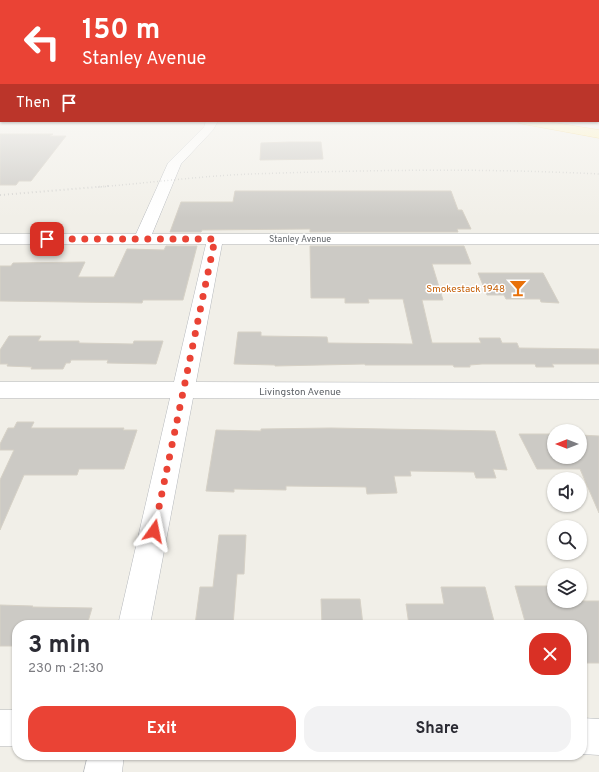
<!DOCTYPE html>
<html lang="en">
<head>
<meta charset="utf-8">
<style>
	body { margin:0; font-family:Overpass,sans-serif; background:#f2f2f3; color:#2b2b33; height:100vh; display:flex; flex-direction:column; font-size:15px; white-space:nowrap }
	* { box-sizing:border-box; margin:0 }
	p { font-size:13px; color:#7c7c81 }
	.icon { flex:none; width:22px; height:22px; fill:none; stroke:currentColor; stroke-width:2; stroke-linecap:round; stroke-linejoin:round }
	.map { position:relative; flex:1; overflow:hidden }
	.drawer { position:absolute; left:12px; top:620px; width:575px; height:140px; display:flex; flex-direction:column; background:#fff; border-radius:16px; box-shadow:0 1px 3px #0004 }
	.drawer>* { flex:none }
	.guide { position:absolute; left:0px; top:0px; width:599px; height:122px; box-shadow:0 1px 3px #0004; background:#ea4335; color:#fff; overflow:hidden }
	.needle { width:26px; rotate:270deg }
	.buttons { position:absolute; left:547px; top:424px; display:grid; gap:8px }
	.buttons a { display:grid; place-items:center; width:40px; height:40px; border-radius:50%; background:#fff; box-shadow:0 1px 3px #0004; font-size:20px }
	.pin { position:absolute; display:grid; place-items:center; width:34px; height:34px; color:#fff; margin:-17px; border-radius:8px; box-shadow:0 2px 6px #0006 }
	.me { position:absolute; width:44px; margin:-22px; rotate:12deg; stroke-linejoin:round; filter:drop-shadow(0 0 3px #0008) }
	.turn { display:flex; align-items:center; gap:14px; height:84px; padding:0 16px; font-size:18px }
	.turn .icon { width:52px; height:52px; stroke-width:2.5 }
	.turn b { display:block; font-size:28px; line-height:34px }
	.then { display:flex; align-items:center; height:38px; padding:0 16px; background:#0003; gap:8px; font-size:15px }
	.round { display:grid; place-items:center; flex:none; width:42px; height:42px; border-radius:16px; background:#f2f2f3 }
	.summary { display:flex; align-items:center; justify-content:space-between; height:68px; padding:0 16px }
	h1 { font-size:24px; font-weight:700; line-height:30px }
	.button { display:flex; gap:8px; margin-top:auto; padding:8px 16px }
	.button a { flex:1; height:46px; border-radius:16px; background:#ea4335; color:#fff; font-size:16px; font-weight:700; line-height:46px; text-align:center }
	.button a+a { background:#f2f2f3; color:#2b2b33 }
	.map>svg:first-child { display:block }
</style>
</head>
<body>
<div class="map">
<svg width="599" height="772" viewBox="0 0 599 772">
	<rect width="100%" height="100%" fill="#f1efe8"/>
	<!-- building -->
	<g fill="#cccac5" stroke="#d6d1c6">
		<polygon points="0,134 53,134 50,136 66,136 31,181 19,181 16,185 0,185"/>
		<polygon points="290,142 321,142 323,159 260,160 261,143"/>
		<polygon points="235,191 451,191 458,210 462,210 471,229 457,229 458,232 310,232 310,229 202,230 201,232 170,232 181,202 233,202"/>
		<polygon points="166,246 197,246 183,300 143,300 142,303 0,301 0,266 11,266 13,263 85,262 78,277 114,277 127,249 164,250"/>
		<polygon points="310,246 464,246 471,264 432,264 443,300 422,300 432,343 481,343 479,338 500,338 502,343 517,343 519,348 599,349 599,364 552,364 554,367 536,367 535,364 482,364 470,365 470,367 454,367 453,365 365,365 365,364 275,366 275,365 234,364 238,332 261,332 261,336 327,337 328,343 413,344 403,299 368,299 369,303 345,303 345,298 311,298"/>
		<polygon points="478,273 543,273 559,303 541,302 540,299 506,299 504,295 487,295"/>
		<polygon points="9,336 41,336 38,341 79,341 79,343 133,344 134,341 163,341 156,364 107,363 108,360 71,360 70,363 66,363 63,369 31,369 32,367 7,366 8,364 0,364 0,350"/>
		<polygon points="17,422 34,422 31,428 124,428 123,430 137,430 124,469 79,469 77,475 24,475 0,530 0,480 14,450 0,450 0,444 8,428 14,428"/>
		<polygon points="331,428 495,431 507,470 493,469 496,478 476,478 474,472 410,471 411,476 394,476 397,493 367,494 366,487 286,486 286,490 234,489 234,492 206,491 216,430 261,431 261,429"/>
		<polygon points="519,434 554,434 554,457 580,457 580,435 599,436 599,513 580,469 537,469"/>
		<polygon points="219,535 246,535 244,574 237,574 233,625 195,625 200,587 213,587"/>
		<polygon points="515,586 554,586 554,601 599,601 599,663 582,663 582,625 526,625"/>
		<polygon points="441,587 485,587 495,625 409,625 406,604 444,604"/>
		<polygon points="321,599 360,599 363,625 322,625"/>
		<polygon points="0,605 33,606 32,607 92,608 87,625 17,625 17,646 0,646"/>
	</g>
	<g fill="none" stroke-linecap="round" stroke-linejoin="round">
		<!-- minor casing -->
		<g stroke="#b5b8bc" stroke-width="1">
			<g id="minor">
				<polygon points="206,121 218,121 213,130 181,164 152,234 599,234 599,244 222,244 196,382 599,383 599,399 193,398 150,625 118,625 170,398 0,398 0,382 174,382 206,244 0,244 0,234 136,234 168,163 204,127"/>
				<rect x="0" y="710" width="17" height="36"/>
				<polygon points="582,718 599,719 599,755 582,754"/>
				<polygon points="88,755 124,755 122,772 84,772"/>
			</g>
		</g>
		<!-- major casing -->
		<g stroke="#f2c960" stroke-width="1">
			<polygon id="major" points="517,121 543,121 599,130 599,138 523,124 519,123"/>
		</g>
		<!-- minor -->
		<use href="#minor" fill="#fff" fill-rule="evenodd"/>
		<!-- major -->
		<use href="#major" fill="#fff2af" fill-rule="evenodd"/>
		<!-- rail-far1 -->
		<path stroke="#b6b7b8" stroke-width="1.5" stroke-dasharray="0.5 3" stroke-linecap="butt" d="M98,187C149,183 200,176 251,174C367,170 483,168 599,174"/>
		<!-- rail -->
		<polyline stroke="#b6b7b8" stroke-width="2" stroke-dasharray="0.5 3.5" stroke-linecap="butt" points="0,195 109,186"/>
	</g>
	<!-- sky -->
	<linearGradient id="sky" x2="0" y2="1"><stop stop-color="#8fc3f1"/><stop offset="0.5" stop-color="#f9f8f5"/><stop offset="1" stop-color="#f9f8f5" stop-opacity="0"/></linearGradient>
	<rect width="599" height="218" fill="url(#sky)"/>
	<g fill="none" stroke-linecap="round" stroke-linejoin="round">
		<!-- route -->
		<polyline stroke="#ea4335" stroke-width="7" stroke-dasharray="0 12.6" points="47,239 215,239 154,531"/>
	</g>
	<!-- icons -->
	<defs>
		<g id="bar-bare" transform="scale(1.38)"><path d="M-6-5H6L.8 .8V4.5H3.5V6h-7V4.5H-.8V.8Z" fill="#e8710a" stroke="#fff" stroke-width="2.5" paint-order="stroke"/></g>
	</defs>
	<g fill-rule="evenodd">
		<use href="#bar-bare" x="518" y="288"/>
	</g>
	<g text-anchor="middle" stroke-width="3" stroke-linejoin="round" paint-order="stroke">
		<!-- far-street labels -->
		<g font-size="9" fill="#5f6368" stroke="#fff">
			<text x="300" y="242">Stanley Avenue</text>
		</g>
		<!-- food labels -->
		<g font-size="10" fill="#c56008" stroke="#fff" text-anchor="end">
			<text x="505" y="292">Smokestack 1948</text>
		</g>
		<!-- street labels -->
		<g font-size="10" fill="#5f6368" stroke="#fff">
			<text x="300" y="395">Livingston Avenue</text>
		</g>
	</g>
</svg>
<div class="buttons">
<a><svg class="needle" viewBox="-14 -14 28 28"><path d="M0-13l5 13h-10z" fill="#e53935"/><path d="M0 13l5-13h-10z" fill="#7c7c81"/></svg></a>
<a><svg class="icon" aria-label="sound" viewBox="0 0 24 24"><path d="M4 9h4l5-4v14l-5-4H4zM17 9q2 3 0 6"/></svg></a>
<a><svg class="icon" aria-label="search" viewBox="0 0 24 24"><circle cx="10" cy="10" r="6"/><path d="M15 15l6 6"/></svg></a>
<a><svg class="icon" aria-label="layers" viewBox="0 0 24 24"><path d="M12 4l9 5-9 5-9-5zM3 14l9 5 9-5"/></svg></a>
</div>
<div class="pin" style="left:47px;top:239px;background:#d93025"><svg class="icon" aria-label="arrive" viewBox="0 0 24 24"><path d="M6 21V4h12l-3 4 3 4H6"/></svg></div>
<svg class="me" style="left:154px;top:531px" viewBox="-20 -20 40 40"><path d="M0-17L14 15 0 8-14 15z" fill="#ea4335" stroke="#fff" stroke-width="4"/></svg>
<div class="guide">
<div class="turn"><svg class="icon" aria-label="left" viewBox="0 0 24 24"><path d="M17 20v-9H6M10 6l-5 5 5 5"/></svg><div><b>150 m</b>Stanley Avenue</div></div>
<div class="then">Then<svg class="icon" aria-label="arrive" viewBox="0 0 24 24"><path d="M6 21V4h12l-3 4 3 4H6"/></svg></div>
</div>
<section class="drawer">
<div class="summary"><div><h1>3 min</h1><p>230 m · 21:30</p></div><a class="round" style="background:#d93025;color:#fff"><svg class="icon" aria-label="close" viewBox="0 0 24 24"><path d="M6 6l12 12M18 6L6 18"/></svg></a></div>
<div class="button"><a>Exit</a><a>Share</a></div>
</section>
</div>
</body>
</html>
